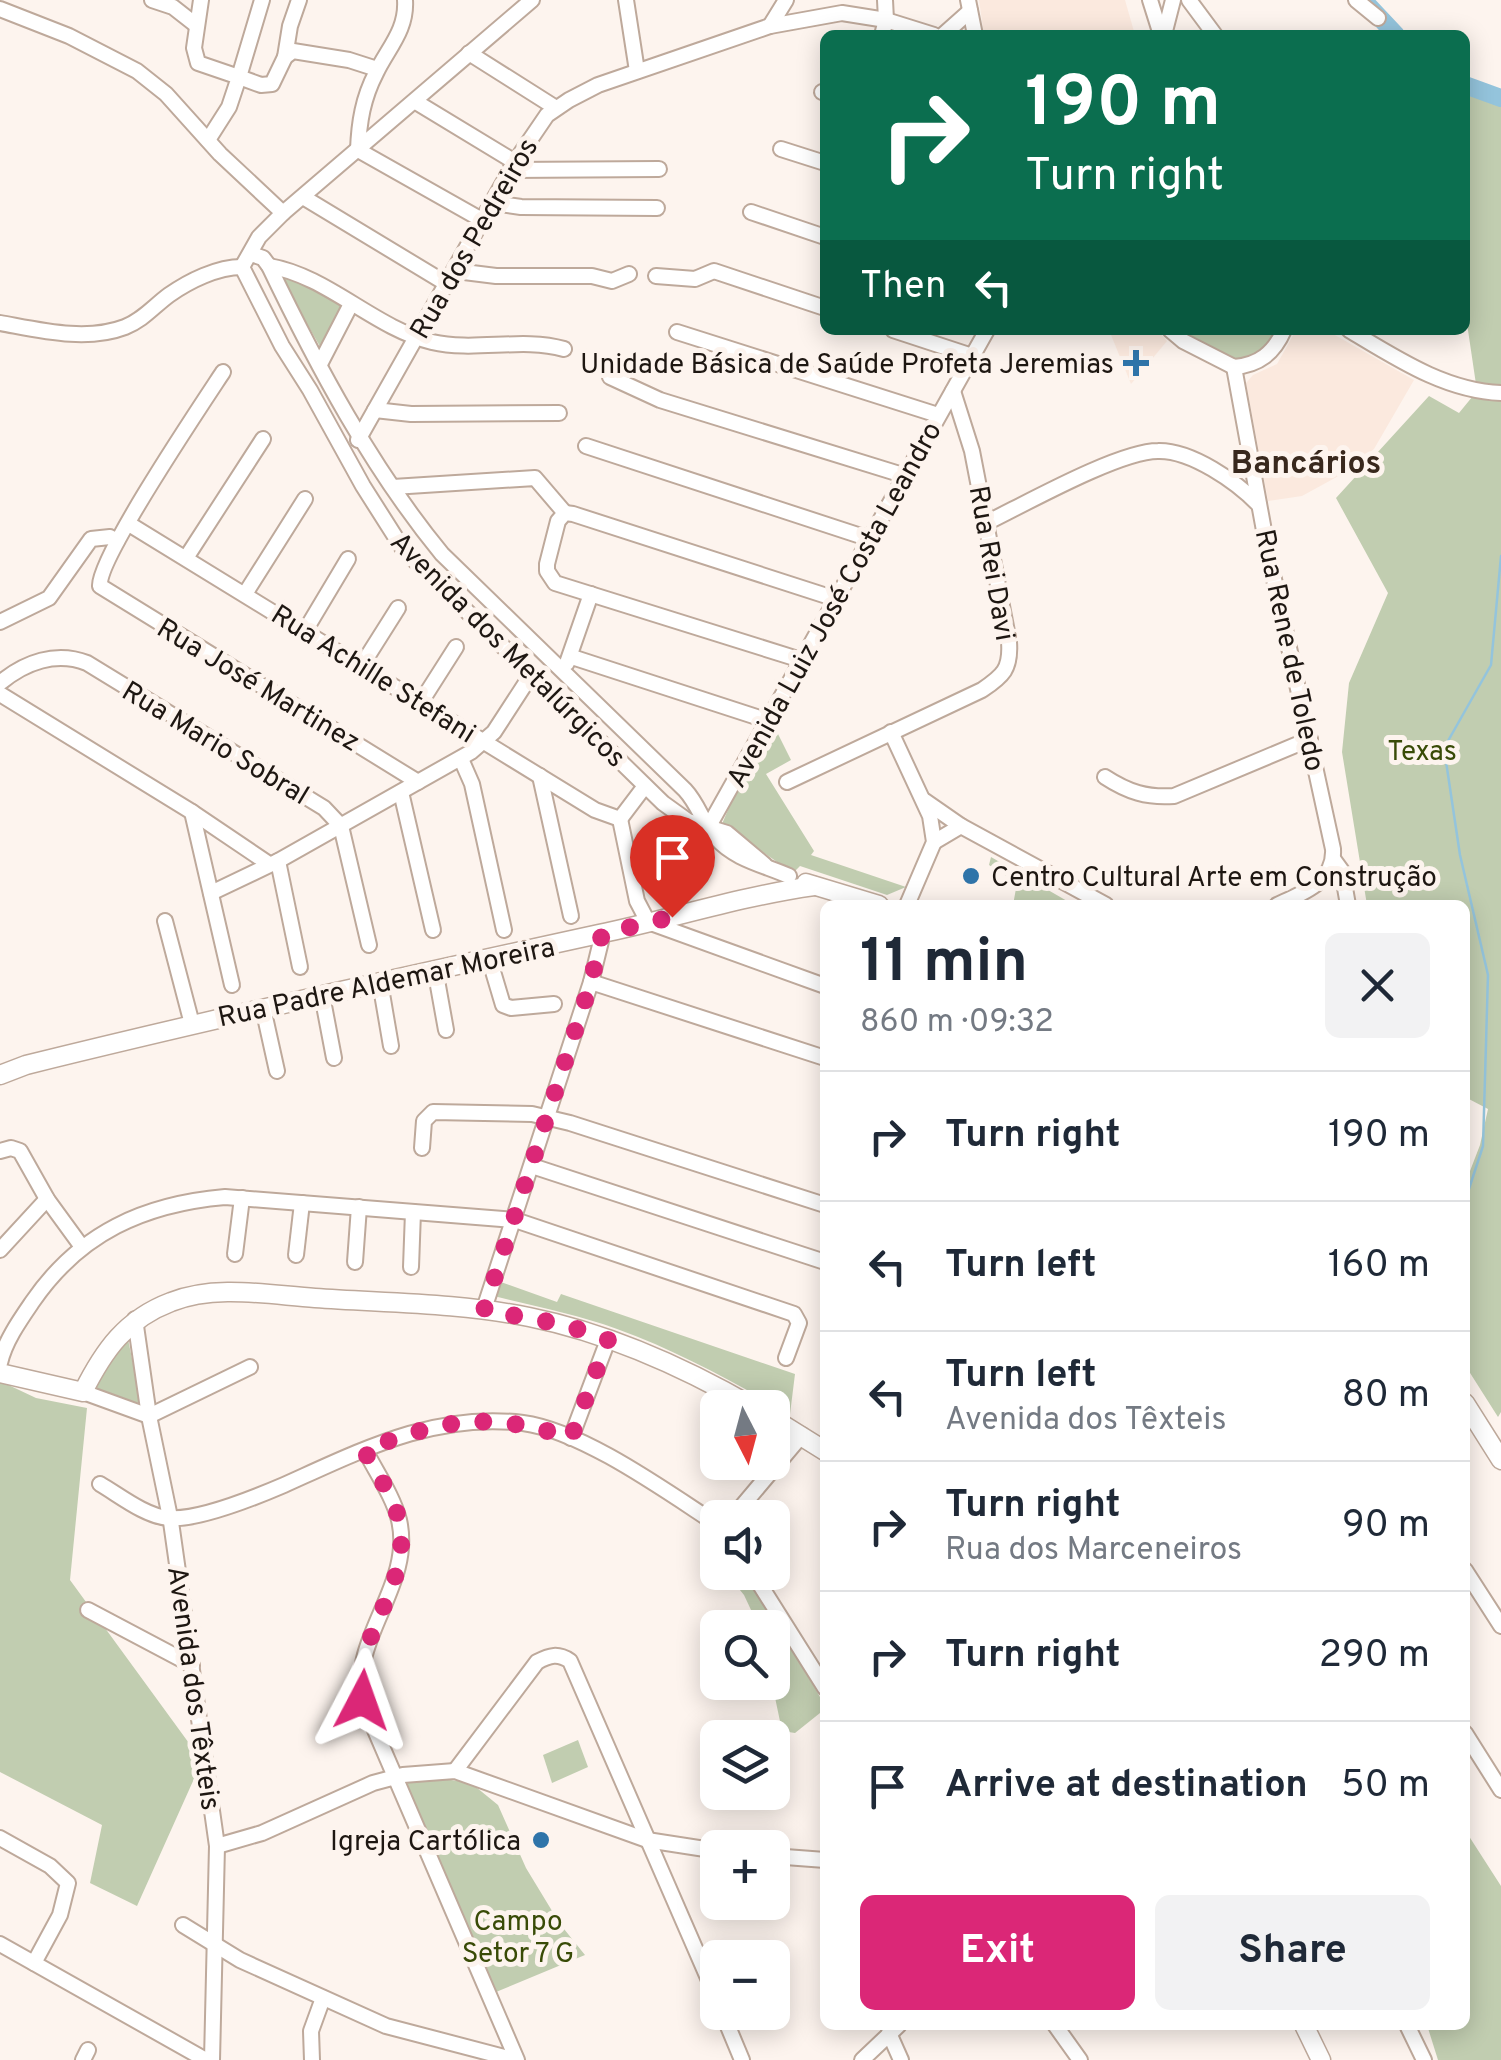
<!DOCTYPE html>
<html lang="en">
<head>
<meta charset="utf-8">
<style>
	body { margin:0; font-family:Overpass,sans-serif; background:#f2f2f3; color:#1f2937; height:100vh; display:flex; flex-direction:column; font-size:38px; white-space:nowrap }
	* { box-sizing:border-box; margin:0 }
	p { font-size:32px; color:#747a83 }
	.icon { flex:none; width:55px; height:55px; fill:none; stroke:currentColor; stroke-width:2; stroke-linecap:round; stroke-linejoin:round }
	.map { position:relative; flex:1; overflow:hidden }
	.drawer { position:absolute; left:820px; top:900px; width:650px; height:1130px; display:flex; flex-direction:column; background:#fff; border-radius:15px; box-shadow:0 5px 25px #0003 }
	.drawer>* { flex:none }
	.banner { position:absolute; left:820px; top:30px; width:650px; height:305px; border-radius:15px; box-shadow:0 5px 25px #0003; background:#0b6e4f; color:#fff; overflow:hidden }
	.needle { width:65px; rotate:174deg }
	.fabs { position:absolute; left:700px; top:1390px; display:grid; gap:20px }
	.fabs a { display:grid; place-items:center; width:90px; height:90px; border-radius:15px; background:#fff; box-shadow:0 5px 25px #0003; font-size:50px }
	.pin { position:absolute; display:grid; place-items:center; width:85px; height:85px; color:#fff; margin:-102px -42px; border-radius:50% 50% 50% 0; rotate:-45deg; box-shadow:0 0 10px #0007 }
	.pin .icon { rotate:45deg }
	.me { position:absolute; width:110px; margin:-55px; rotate:4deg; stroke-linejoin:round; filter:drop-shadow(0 0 8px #0008) }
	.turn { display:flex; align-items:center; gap:35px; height:210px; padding:0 40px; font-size:45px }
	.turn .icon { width:130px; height:130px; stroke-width:2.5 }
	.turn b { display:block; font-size:70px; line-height:85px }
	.then { display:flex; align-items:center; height:95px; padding:0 40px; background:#0003; gap:20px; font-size:38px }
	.round { display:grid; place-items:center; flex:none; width:105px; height:105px; border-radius:15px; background:#f2f2f3 }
	.summary { display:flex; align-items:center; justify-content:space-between; height:170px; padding:0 40px }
	h1 { font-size:60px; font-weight:700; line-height:75px }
	.button { display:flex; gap:20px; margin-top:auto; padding:20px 40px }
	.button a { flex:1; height:115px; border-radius:15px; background:#db2777; color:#fff; font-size:40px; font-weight:700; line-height:115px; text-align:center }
	.button a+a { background:#f2f2f3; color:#1f2937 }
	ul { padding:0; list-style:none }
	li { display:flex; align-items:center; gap:30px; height:130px; padding:0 40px; border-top:2px solid #e0e1e3 }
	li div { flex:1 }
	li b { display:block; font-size:38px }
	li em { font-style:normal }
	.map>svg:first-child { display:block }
</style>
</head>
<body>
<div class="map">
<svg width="1501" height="2060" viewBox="0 0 1501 2060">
	<rect width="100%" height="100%" fill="#fdf4ee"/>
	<!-- built -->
	<g fill="#fbe9de">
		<polygon points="979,0 1125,0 1135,35 984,35"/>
		<polygon points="1109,330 1157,330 1167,341 1131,384"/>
		<polygon points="1296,330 1326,330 1414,380 1374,449 1344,473 1302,496 1268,501 1246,383 1253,375 1277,364"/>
	</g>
	<!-- green -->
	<g fill="#c1cdb0">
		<polygon points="1465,83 1501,96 1501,1412 1498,1417 1465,1365 1465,1184 1480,1145 1488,1109 1465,1097 1465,905 1367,905 1342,752 1349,683 1388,593 1336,498 1429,396 1459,413 1477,391 1465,310"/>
		<polygon points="286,273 349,304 322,350 280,277"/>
		<polygon points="1194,330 1279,330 1266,355 1233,363 1189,340"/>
		<polygon points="775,728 791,760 766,774 814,851 811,855 906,887 887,895 800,866 793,873 722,824 752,753 757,759"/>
		<polygon points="991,857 1074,905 1013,905 1017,883 989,865"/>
		<path d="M498,1281L557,1302L561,1294L795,1374L790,1414C733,1382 678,1351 617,1329C576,1314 532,1306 490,1295Z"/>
		<polygon points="128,1339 139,1393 138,1403 95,1389 107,1363"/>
		<polygon points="0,1381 36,1398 87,1408 70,1580 202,1761 137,1906 90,1883 102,1825 0,1772"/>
		<polygon points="726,1573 742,1573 787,1638 825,1706 825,1709 795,1733 782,1731 772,1683 772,1628 759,1627 744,1595"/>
		<polygon points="578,1740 588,1767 552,1783 543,1755"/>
		<polygon points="431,1777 471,1783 498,1805 526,1868 560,1924 585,1955 496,1992 407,1786 409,1780"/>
		<polygon points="1465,1830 1501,1886 1501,2060 1438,2060 1427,2025 1465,2025"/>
	</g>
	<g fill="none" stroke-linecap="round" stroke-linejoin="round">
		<!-- stream -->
		<polyline stroke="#94c4dc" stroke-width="2.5" points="1465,1201 1483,1146 1488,975 1460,855 1444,748 1491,665 1501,556"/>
		<!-- river -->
		<g stroke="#94c4dc" stroke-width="18">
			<polyline points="1367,4 1396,35"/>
			<polyline points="1465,85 1501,98"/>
		</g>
		<!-- minor casing -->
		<g stroke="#bea99b" stroke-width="18">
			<g id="minor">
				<polyline points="152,0 173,7 196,25"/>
				<polyline points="201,0 194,48 198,63 239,77 229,107 208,140"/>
				<polyline points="262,0 239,77 261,85 272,84 285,57 293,51 349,60 377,69"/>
				<path d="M405,0C407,30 388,48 376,73C363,98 359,122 358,150L482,220"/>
				<polyline points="532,0 283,213 259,237 242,267 282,346 310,390 363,486 403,549 663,803 688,821 727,833 765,865"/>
				<polyline points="626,0 637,71"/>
				<polyline points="968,0 975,35"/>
				<polyline points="1150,0 1161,35"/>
				<polyline points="1189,0 1215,35"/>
				<polyline points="1356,0 1378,18"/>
				<polyline points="0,9 69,36 137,71 166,94 220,154 283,213"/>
				<polyline points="770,26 786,0"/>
				<polyline points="882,35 886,20 885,0"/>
				<polyline points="943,35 970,11"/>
				<polyline points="1164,35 1173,0"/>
				<polyline points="469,53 556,108"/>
				<polyline points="285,57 290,26 299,0"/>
				<polyline points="822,92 825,93"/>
				<polyline points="416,102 515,162"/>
				<polyline points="781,149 825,163"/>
				<polyline points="510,170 659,169"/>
				<polyline points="303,197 447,284"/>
				<polyline points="494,203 521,207 657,208"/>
				<polyline points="751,212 825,237"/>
				<path d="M251,254L263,258L269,266C317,366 372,469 442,554L685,790C699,805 703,824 716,838C734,859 764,865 789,876"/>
				<path d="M269,266C328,276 374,328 432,342C475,352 522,337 564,349"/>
				<polyline points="456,271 496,276 592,276 612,281 629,274"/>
				<polyline points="656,276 695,279 714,271 825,308"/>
				<path d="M0,323C39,330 86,342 125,327C143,320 154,306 169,295C189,281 217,267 242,267"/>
				<polyline points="893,330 972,356"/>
				<path d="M1170,330L1183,341L1234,367C1259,365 1274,353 1284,330"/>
				<path d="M1349,330C1396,358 1445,391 1501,393"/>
				<polyline points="677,332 938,415"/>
				<polyline points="320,364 351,304"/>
				<path d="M1234,367L1267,547L1333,849C1335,882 1303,893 1277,905"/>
				<path d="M223,372C202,404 97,560 100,586L418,782"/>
				<polyline points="610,377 660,400 906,476"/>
				<polyline points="375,410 411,414 559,413"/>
				<polyline points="358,440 515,162 547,115 569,100 598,85 770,26 842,13 886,20 934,35"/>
				<polyline points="586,446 870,539"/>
				<polyline points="393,487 535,478 565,513"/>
				<path d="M986,523C1025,504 1119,451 1158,451C1191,450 1237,482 1259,505"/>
				<polyline points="129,524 595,810 620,819"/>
				<polyline points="186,558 263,439"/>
				<polyline points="245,594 305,499"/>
				<polyline points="0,622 49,598 91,539 110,537 117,541"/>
				<polyline points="305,631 348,559"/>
				<polyline points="572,657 766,720"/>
				<polyline points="801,660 555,583 547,571 547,564 558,521 565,513 573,514 836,599"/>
				<polyline points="567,663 591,594"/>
				<polyline points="362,665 398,608"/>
				<path d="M0,683C25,662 56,651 87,663L324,808L341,826L369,945"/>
				<polyline points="0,694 192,812 269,864"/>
				<polyline points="421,702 456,647"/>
				<polyline points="891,732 930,816 934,842 907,905"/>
				<polyline points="461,759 472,784 504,930"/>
				<polyline points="540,776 571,916"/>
				<path d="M1105,777C1128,792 1147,798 1174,796L1310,739"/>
				<path d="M787,782L982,690C1003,676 1011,669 1009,642L972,451L953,391"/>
				<polyline points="401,792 433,930"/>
				<polyline points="925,801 961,826"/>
				<polyline points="192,812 232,985"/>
				<polyline points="620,819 637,901 648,922 825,986"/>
				<polyline points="620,819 645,786"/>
				<polyline points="709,826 987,330"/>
				<polyline points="934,842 961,826 1106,905"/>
				<polyline points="1334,860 1342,871 1348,905"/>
				<polyline points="278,861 300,967"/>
				<polyline points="211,893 278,861 471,752 494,732 531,675"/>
				<polyline points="165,921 192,1024"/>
				<polyline points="489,958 503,1005 511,1008 554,1004"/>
				<polyline points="435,969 446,1030"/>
				<polyline points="380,982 391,1046"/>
				<polyline points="591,982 825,1058"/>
				<polyline points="322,995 334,1058"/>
				<polyline points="263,1008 277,1071"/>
				<polyline points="422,1148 424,1121 433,1112 532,1114 570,1123 825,1205"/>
				<polyline points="0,1151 11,1148 20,1151 47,1199 82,1247"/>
				<polyline points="532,1166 825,1262"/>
				<polyline points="0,1250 47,1199"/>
				<polyline points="235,1254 242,1198"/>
				<polyline points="296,1255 302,1203"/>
				<polyline points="355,1262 359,1207"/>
				<polyline points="411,1267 413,1212"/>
				<polyline points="484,1309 591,982 603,933"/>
				<polyline points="135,1319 149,1416 171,1522 217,1846 212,2060"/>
				<path d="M0,1363C5,1341 20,1320 33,1301C80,1233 144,1204 225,1197L515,1220L794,1314L799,1323L786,1358"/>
				<polyline points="83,1392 149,1416 250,1367"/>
				<polyline points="571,1438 608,1340"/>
				<path d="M365,1450C376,1472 393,1496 399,1520C414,1585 351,1635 362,1700L517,2060"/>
				<path d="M100,1484C119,1495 145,1516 168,1518C198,1521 256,1497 284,1485C362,1450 435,1412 523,1423C583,1431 667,1492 718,1525"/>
				<polyline points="732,1518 802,1435"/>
				<polyline points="1465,1570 1501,1626"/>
				<polyline points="752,1572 825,1688"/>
				<polyline points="88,1610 192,1665"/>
				<polyline points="1465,1733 1501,1790"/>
				<path d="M455,1771L537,1662C550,1655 558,1653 570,1661L718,2001"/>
				<polyline points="0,1838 50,1866 68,1883 60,1915 34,1963"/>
				<polyline points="217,1846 262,1833 373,1783 403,1775 455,1771 647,1840 718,1851"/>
				<polyline points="772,1856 825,1860"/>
				<polyline points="183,1925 240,1960 386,2026 516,2060"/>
				<polyline points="0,1944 206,2060"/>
				<polyline points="722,2012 742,2060"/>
				<polyline points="1055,2025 1080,2060"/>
				<polyline points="1407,2025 1424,2060"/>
				<polyline points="889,2033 901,2060"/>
				<polyline points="83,2060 88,2050"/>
				<polyline points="312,2060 311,2031 323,1998"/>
				<polyline points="862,2060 899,2025"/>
			</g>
		</g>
		<!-- major casing -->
		<g stroke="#bea99b" stroke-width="21">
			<g id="major">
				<polyline points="806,883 879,905"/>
				<path d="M0,1075L26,1065C216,1018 407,976 599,934C671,919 742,896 814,886"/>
				<path d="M0,1373L83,1392C104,1350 126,1319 171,1302C215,1284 270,1295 315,1298C386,1303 459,1303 529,1317C609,1333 684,1367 755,1408"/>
				<polyline points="1465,1403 1501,1460"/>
				<polyline points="772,1418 825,1451"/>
				<polyline points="1304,2025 1321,2060"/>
			</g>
		</g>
		<!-- minor -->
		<use href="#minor" stroke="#fff" stroke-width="14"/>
		<!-- major -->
		<use href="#major" stroke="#fff" stroke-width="18"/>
	</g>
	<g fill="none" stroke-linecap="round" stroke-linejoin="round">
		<!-- route -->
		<path stroke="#db2777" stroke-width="18" stroke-dasharray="0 32.4" d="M362,1700C351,1636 414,1585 399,1520C393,1496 376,1472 364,1450C445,1419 488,1411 571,1438L608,1340L566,1325L484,1310L591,982L602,934L672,917"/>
	</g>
	<!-- markers -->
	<g fill="#2f74a9" stroke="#fdf4ee" stroke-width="4">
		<path d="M1131 348h10v10h10v10h-10v10h-10v-10h-10v-10h10z"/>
		<circle cx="971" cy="876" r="10"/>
		<circle cx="541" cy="1840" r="10"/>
	</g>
	<g text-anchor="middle" stroke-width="10" stroke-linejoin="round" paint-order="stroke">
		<!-- street labels -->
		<g font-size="28" fill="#1e1712" stroke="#fdf4ee">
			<text transform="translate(473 238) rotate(-60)" y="10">Rua dos Pedreiros</text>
			<text transform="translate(993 563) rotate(80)" y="10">Rua Rei Davi</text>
			<text transform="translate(833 604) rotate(-61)" y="10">Avenida Luiz José Costa Leandro</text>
			<text transform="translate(509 649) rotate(45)" y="10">Avenida dos Metalúrgicos</text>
			<text transform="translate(1291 650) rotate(78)" y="10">Rua Rene de Toledo</text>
			<text transform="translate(374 673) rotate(32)" y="10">Rua Achille Stefani</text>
			<text transform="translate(259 684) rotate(31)" y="10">Rua José Martinez</text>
			<text transform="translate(216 742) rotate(31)" y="10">Rua Mario Sobral</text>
			<text transform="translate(386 981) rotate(-12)" y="10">Rua Padre Aldemar Moreira</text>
			<text transform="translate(195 1688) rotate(82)" y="10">Avenida dos Têxteis</text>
		</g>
		<!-- poi labels -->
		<g font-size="28" fill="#1e1712" stroke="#fdf4ee" text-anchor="end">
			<text x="1114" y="373">Unidade Básica de Saúde Profeta Jeremias</text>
			<text x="991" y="886" text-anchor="start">Centro Cultural Arte em Construção</text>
			<text x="521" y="1850">Igreja Cartólica</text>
		</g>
		<!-- park labels -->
		<g font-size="28" fill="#394b07" stroke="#fdf4ee">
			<text x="1422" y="760">Texas</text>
			<text x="518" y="1930">Campo<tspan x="518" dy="32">Setor 7 G</tspan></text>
		</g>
		<!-- quarter labels -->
		<g font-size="32" font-weight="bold" fill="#38281d" stroke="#fdf4ee">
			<text x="1306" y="473">Bancários</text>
		</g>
	</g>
</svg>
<div class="fabs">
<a><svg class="needle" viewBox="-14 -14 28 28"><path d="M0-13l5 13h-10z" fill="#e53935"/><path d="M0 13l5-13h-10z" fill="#747a83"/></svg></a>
<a><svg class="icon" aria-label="sound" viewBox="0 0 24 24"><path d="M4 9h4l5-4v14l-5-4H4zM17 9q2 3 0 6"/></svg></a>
<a><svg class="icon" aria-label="search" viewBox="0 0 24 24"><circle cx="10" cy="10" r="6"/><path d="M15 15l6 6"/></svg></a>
<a><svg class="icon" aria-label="layers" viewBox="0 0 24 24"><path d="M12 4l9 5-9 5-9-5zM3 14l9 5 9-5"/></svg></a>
<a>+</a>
<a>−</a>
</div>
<div class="pin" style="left:672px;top:917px;background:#d93025"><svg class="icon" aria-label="arrive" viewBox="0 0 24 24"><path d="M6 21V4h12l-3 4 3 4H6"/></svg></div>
<svg class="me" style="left:362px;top:1700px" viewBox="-20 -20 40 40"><path d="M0-17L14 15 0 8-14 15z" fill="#db2777" stroke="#fff" stroke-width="4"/></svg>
<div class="banner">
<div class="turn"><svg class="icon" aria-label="right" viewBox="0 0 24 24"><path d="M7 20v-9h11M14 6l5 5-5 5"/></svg><div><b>190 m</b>Turn right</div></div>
<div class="then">Then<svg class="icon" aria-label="left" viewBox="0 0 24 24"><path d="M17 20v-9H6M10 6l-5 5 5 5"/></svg></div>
</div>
<section class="drawer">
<div class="summary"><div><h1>11 min</h1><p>860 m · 09:32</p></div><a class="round"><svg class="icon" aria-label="close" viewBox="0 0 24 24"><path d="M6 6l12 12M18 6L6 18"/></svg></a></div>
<ul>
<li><svg class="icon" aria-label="right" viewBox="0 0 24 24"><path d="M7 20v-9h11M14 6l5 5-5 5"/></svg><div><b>Turn right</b></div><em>190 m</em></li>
<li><svg class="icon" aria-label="left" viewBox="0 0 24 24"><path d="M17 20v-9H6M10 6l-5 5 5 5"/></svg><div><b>Turn left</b></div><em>160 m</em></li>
<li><svg class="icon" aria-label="left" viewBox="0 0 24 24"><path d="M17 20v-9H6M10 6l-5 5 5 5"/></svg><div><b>Turn left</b><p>Avenida dos Têxteis</p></div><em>80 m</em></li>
<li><svg class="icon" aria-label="right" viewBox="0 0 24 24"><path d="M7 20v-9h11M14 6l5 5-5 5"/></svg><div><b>Turn right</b><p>Rua dos Marceneiros</p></div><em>90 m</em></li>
<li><svg class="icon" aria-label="right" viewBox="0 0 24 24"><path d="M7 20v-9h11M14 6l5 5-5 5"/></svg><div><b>Turn right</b></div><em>290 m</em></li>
<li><svg class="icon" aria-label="arrive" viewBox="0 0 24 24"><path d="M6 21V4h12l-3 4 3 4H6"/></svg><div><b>Arrive at destination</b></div><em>50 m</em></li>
</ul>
<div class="button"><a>Exit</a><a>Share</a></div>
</section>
</div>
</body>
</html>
